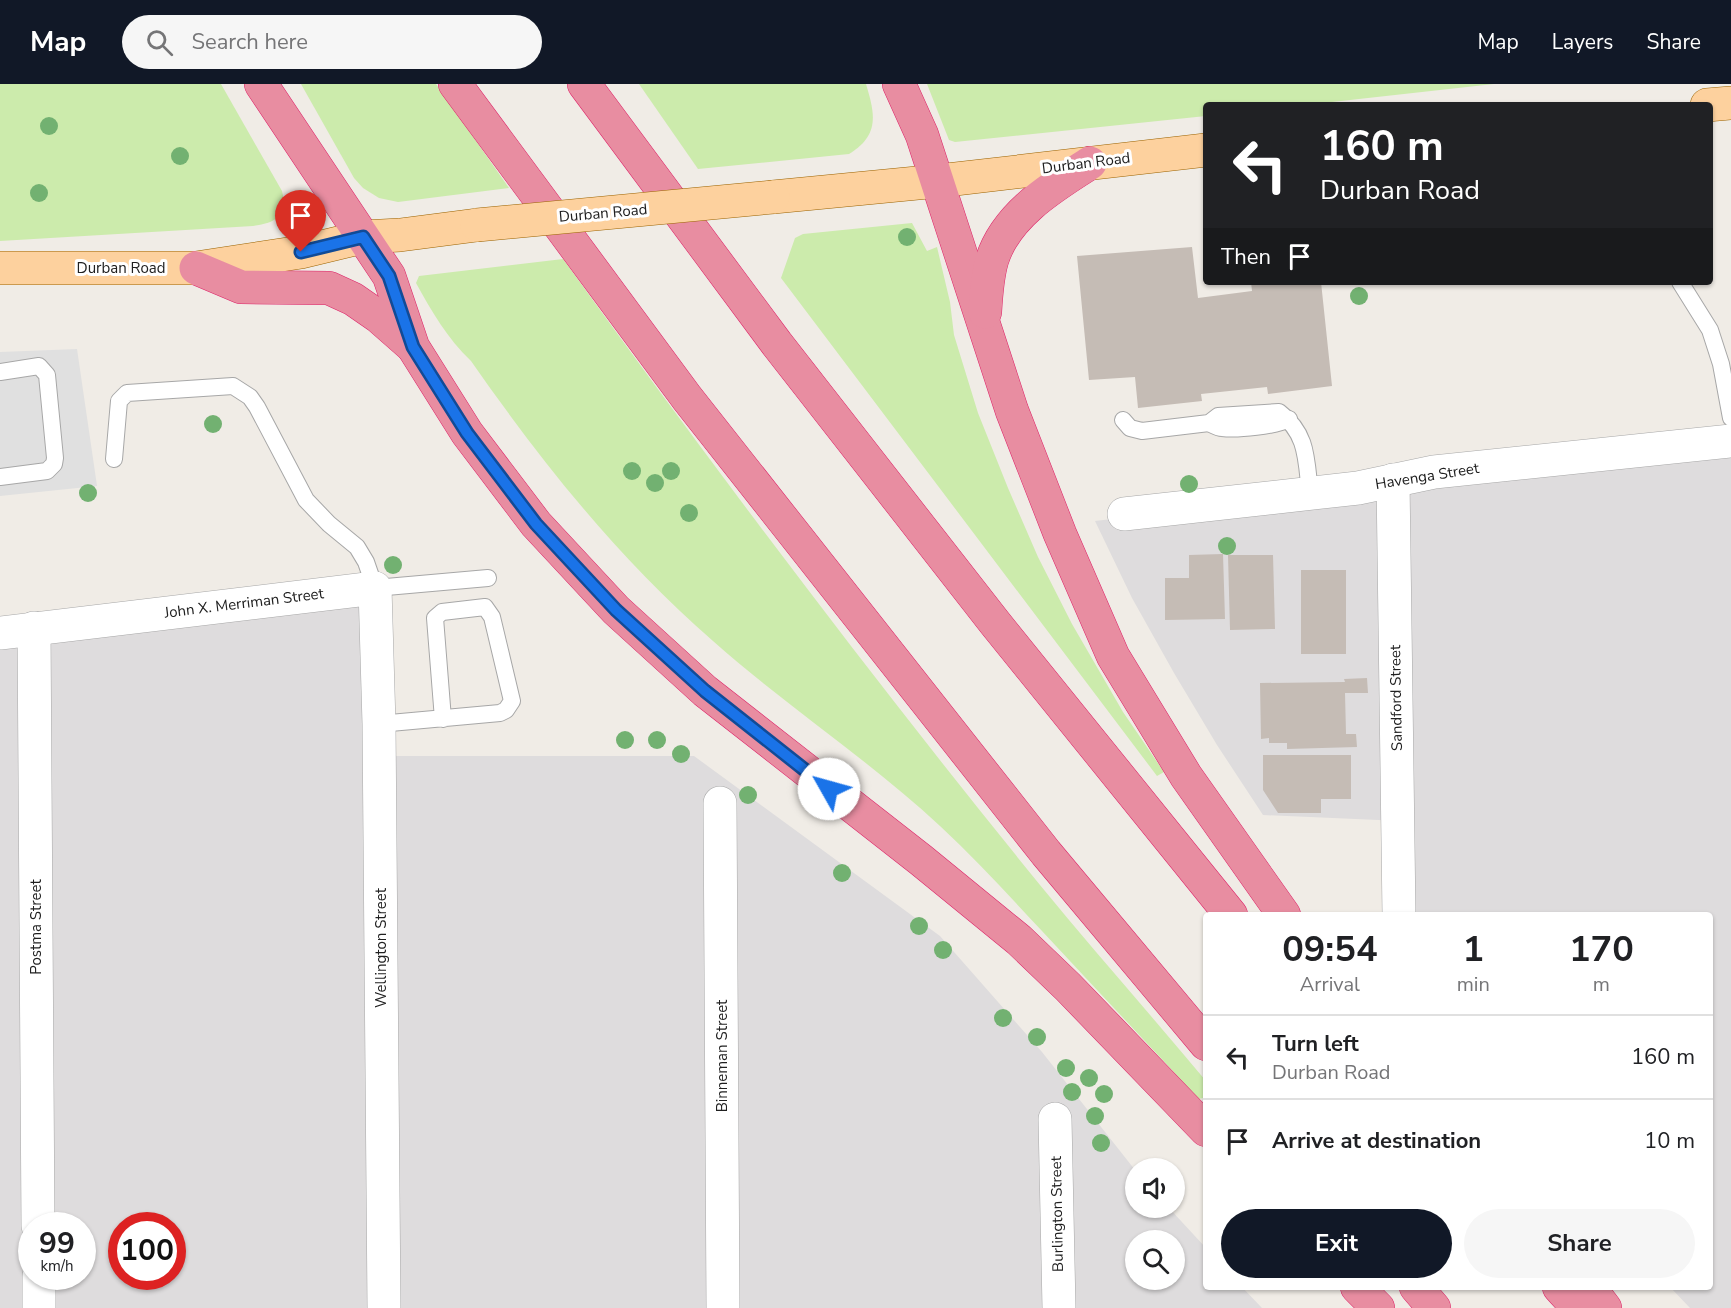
<!DOCTYPE html>
<html lang="en">
<head>
<meta charset="utf-8">
<style>
	body { margin:0; font-family:"Nunito Sans",sans-serif; background:#f6f6f6; color:#202124; height:100vh; display:flex; flex-direction:column; font-size:22px; white-space:nowrap }
	* { box-sizing:border-box; margin:0 }
	p { font-size:20px; color:#757577 }
	.icon { flex:none; width:33px; height:33px; fill:none; stroke:currentColor; stroke-width:2; stroke-linecap:round; stroke-linejoin:round }
	.map { position:relative; flex:1; overflow:hidden }
	.drawer { position:absolute; left:1203px; top:828px; width:510px; height:378px; display:flex; flex-direction:column; background:#fff; border-radius:6px; box-shadow:0 2px 4px #0004 }
	.drawer>* { flex:none }
	.banner { position:absolute; left:1203px; top:18px; width:510px; height:183px; border-radius:6px; box-shadow:0 2px 4px #0004; background:#202124; color:#fff; overflow:hidden }
	.buttons { position:absolute; left:1125px; top:1074px; display:grid; gap:12px }
	.buttons a { display:grid; place-items:center; width:60px; height:60px; border-radius:50%; background:#fff; box-shadow:0 2px 4px #0004; font-size:30px }
	.speed { position:absolute; left:18px; top:1128px; display:flex; gap:12px; font-size:30px; font-weight:700; text-align:center }
	.speed>* { display:grid; place-content:center; width:78px; height:78px; border-radius:50%; background:#fff; box-shadow:0 2px 4px #0004; line-height:1 }
	.speed small { font-size:15px; font-weight:400 }
	.speed .limit { border:9px solid #d22; background:#fff; color:#111 }
	.pin { position:absolute; display:grid; place-items:center; width:51px; height:51px; color:#fff; margin:-62px -26px; border-radius:50% 50% 50% 0; rotate:-45deg; box-shadow:0 0 6px #0007 }
	.pin .icon { rotate:45deg }
	.me { position:absolute; width:66px; margin:-33px; rotate:308deg; stroke-linejoin:round; filter:drop-shadow(0 0 4px #0008) }
	.turn { display:flex; align-items:center; gap:21px; height:126px; padding:0 18px; font-size:27px }
	.turn .icon { width:78px; height:78px; stroke-width:2.5 }
	.turn b { display:block; font-size:42px; line-height:51px }
	.then { display:flex; align-items:center; height:57px; padding:0 18px; background:#0003; gap:12px; font-size:22px }
	.eta { display:flex; justify-content:space-evenly; align-items:center; height:102px; text-align:center }
	.eta b { font-size:36px; font-weight:700; line-height:42px }
	.button { display:flex; gap:12px; margin-top:auto; padding:12px 18px }
	.button a { flex:1; height:69px; border-radius:36px; background:#111827; color:#fff; font-size:24px; font-weight:700; line-height:69px; text-align:center }
	.button a+a { background:#f6f6f6; color:#202124 }
	ul { padding:0; list-style:none }
	li { display:flex; align-items:center; gap:18px; height:84px; padding:0 18px; border-top:2px solid #e0e0e0 }
	li div { flex:1 }
	li b { display:block; font-size:22px }
	li em { font-style:normal }
	header { display:flex; align-items:center; gap:36px; box-sizing:border-box; height:84px; padding:0 30px; background:#111827; color:#fff }
	header strong { font-size:28px }
	nav { display:flex; gap:33px; margin-inline-start:auto; font-size:21px }
	.search { width:420px; height:54px; background:#f6f6f6; display:flex; align-items:center; gap:15px; box-sizing:border-box; padding:0 21px; border-radius:33px; color:#757577; font-size:22px }
	.map>svg:first-child { display:block }
</style>
</head>
<body>
<header>
<strong>Map</strong>
<div class="search"><svg class="icon" aria-label="search" viewBox="0 0 24 24"><circle cx="10" cy="10" r="6"/><path d="M15 15l6 6"/></svg>Search here</div>
<nav><a>Map</a><a>Layers</a><a>Share</a></nav>
</header>
<div class="map">
<svg width="1731" height="1224" viewBox="0 0 1731 1224">
	<rect width="100%" height="100%" fill="#f0ece6"/>
	<!-- residential -->
	<g fill="#dedcdd" fill-rule="evenodd">
		<polygon points="1731,362 1731,1224 1690,1224 1670,1203 1710,1203 1710,831 1402,831 1401,737 1263,731 1217,661 1174,589 1132,514 1095,437"/>
		<path d="M371,507L374,672H694L940,852L1042,968L1135,1086L1136,1124H1169L1206,1164V1203H1242L1262,1224H0V551ZM32,1142H82V1192H32ZM122,1142H172V1192H122ZM1136,1156H1174V1196H1136Z"/>
	</g>
	<!-- grass -->
	<g fill="#ccebac">
		<path d="M0,0H221L282,107C288,132 275,139 253,142L0,157Z"/>
		<polygon points="301,0 436,0 509,104 398,118 379,114 363,104 354,94"/>
		<path d="M639,0H866C875,30 880,51 849,70L698,85Z"/>
		<polygon points="927,0 1494,0 1305,21 1206,21 1206,32 955,58 949,56"/>
		<polygon points="912,139 927,167 937,163 950,218 954,251 978,329 1008,404 1038,473 1072,540 1123,628 1164,688 1157,692 781,194 795,154 803,150"/>
		<path d="M563,175C717,388 874,597 1040,801C1094,867 1151,931 1206,997V1013L1199,1015C1147,959 1094,903 1042,847C1009,812 976,775 940,742C868,675 786,622 713,557C618,474 543,380 471,277C447,254 432,228 416,199L419,192Z"/>
	</g>
	<!-- parking -->
	<polygon fill="#e0e0e0" points="77,265 97,402 0,412 0,268"/>
	<!-- building -->
	<g fill="#c5bcb5">
		<polygon points="1192,163 1198,214 1252,207 1251,198 1321,198 1332,302 1268,310 1267,303 1201,310 1202,317 1138,324 1135,293 1089,296 1077,172"/>
		<polygon points="1223,470 1225,535 1165,536 1165,494 1189,494 1189,471"/>
		<polygon points="1228,471 1273,471 1275,545 1230,546"/>
		<rect x="1301" y="486" width="45" height="84"/>
		<polygon points="1367,594 1368,609 1345,609 1346,650 1356,650 1357,663 1287,665 1287,659 1269,659 1269,654 1261,655 1260,599 1345,598 1344,595"/>
		<polygon points="1263,671 1351,671 1351,715 1321,715 1321,729 1278,729 1263,706"/>
	</g>
	<g fill="none" stroke-linecap="round" stroke-linejoin="round">
		<!-- service casing -->
		<g stroke="#a7a7a7" stroke-width="18">
			<g id="service">
				<polyline points="1680,198 1710,246 1721,280 1731,334"/>
				<polyline points="0,288 39,282 47,291 55,374 54,380 47,387 0,393"/>
				<path d="M1123,336L1130,344L1142,347L1209,339L1218,332L1279,328C1308,350 1306,375 1310,409"/>
				<path d="M1209,339C1213,341 1218,344 1222,344C1237,346 1276,342 1289,335"/>
				<polyline points="114,375 119,317 127,309 233,302 250,313 257,323 306,416 329,440 357,463 366,478 375,504 488,494"/>
				<polyline points="379,640 500,629 506,626 512,617 492,533 485,523 442,528 435,534 443,635"/>
			</g>
		</g>
		<!-- minor casing -->
		<g stroke="#a7a7a7" stroke-width="34">
			<g id="minor">
				<polyline points="1393,396 1399,831"/>
				<polyline points="1124,430 1358,404 1434,388 1731,357"/>
				<polyline points="34,544 38,1142"/>
				<polyline points="0,549 375,504 379,640 384,1224"/>
				<polyline points="720,719 723,1224"/>
				<polyline points="1055,1035 1059,1224"/>
				<polyline points="39,1192 39,1224"/>
			</g>
		</g>
		<!-- primary casing -->
		<g stroke="#9b6300" stroke-width="34">
			<g id="primary">
				<polyline points="1707,21 1731,19"/>
				<polyline points="773,113 938,97 1206,66"/>
				<polyline points="0,184 196,184 301,168 363,153 400,151 477,141"/>
			</g>
		</g>
		<!-- motorway casing -->
		<g stroke="#dd2469" stroke-width="34">
			<g id="motorway">
				<polyline points="261,0 389,192 413,263 467,349 536,440 616,526 705,607 921,776 1019,856 1068,903 1206,1046"/>
				<polyline points="455,0 687,314 1046,769 1206,960"/>
				<polyline points="584,0 777,260 995,539 1231,831"/>
				<polyline points="899,0 922,51 1012,327 1060,450 1113,572 1186,692 1284,831"/>
				<polyline points="196,184 241,203 329,204 353,215 379,233 412,262"/>
				<path d="M985,228C986,211 987,193 992,176C1006,131 1052,103 1090,79"/>
				<polyline points="1357,1203 1378,1224"/>
				<polyline points="1416,1203 1434,1224"/>
				<polyline points="1559,1203 1578,1224"/>
				<polyline points="1589,1203 1605,1224"/>
			</g>
		</g>
		<!-- service -->
		<use href="#service" stroke="#fff" stroke-width="16"/>
		<!-- minor -->
		<use href="#minor" stroke="#fff" stroke-width="33"/>
		<!-- primary -->
		<use href="#primary" stroke="#fdd19e" stroke-width="33"/>
		<!-- motorway -->
		<use href="#motorway" stroke="#e88da1" stroke-width="33"/>
		<!-- primary-bridge casing -->
		<g stroke="#9b6300" stroke-width="34" stroke-linecap="butt">
			<polyline id="primary-bridge" points="477,141 773,113"/>
		</g>
		<!-- primary-bridge -->
		<use href="#primary-bridge" stroke="#fdd19e" stroke-width="33"/>
	</g>
	<!-- trees -->
	<g fill="#72b171">
		<circle cx="49" cy="42" r="9"/>
		<circle cx="180" cy="72" r="9"/>
		<circle cx="39" cy="109" r="9"/>
		<circle cx="907" cy="153" r="9"/>
		<circle cx="1359" cy="212" r="9"/>
		<circle cx="213" cy="340" r="9"/>
		<circle cx="632" cy="387" r="9"/>
		<circle cx="671" cy="387" r="9"/>
		<circle cx="655" cy="399" r="9"/>
		<circle cx="1189" cy="400" r="9"/>
		<circle cx="88" cy="409" r="9"/>
		<circle cx="689" cy="429" r="9"/>
		<circle cx="1227" cy="462" r="9"/>
		<circle cx="393" cy="481" r="9"/>
		<circle cx="625" cy="656" r="9"/>
		<circle cx="657" cy="656" r="9"/>
		<circle cx="681" cy="670" r="9"/>
		<circle cx="748" cy="711" r="9"/>
		<circle cx="842" cy="789" r="9"/>
		<circle cx="919" cy="842" r="9"/>
		<circle cx="943" cy="866" r="9"/>
		<circle cx="1003" cy="934" r="9"/>
		<circle cx="1037" cy="953" r="9"/>
		<circle cx="1066" cy="984" r="9"/>
		<circle cx="1089" cy="994" r="9"/>
		<circle cx="1072" cy="1008" r="9"/>
		<circle cx="1104" cy="1010" r="9"/>
		<circle cx="1095" cy="1032" r="9"/>
		<circle cx="1101" cy="1059" r="9"/>
	</g>
	<g fill="none" stroke-linecap="round" stroke-linejoin="round">
		<!-- route casing -->
		<g stroke="#114b97" stroke-width="15">
			<polyline id="route" points="301,168 363,153 389,192 413,263 467,349 536,440 616,526 705,607 829,705"/>
		</g>
		<!-- route -->
		<use href="#route" stroke="#1a73e8" stroke-width="10"/>
	</g>
	<g text-anchor="middle" stroke-width="6" stroke-linejoin="round" paint-order="stroke">
		<!-- street labels -->
		<g font-size="15" fill="#202020" stroke="#fff">
			<text transform="translate(1086 79) rotate(-7)" y="5">Durban Road</text>
			<text transform="translate(603 129) rotate(-5)" y="5">Durban Road</text>
			<text x="121" y="189">Durban Road</text>
			<text transform="translate(1427 392) rotate(-9)" y="5">Havenga Street</text>
			<text transform="translate(244 519) rotate(-7)" y="5">John X. Merriman Street</text>
			<text transform="translate(1396 614) rotate(-91)" y="5">Sandford Street</text>
			<text transform="translate(36 843) rotate(-90)" y="5">Postma Street</text>
			<text transform="translate(381 864) rotate(-90)" y="5">Wellington Street</text>
			<text transform="translate(722 972) rotate(-90)" y="5">Binneman Street</text>
			<text transform="translate(1057 1130) rotate(-91)" y="5">Burlington Street</text>
		</g>
	</g>
</svg>
<div class="buttons">
<a><svg class="icon" aria-label="sound" viewBox="0 0 24 24"><path d="M4 9h4l5-4v14l-5-4H4zM17 9q2 3 0 6"/></svg></a>
<a><svg class="icon" aria-label="search" viewBox="0 0 24 24"><circle cx="10" cy="10" r="6"/><path d="M15 15l6 6"/></svg></a>
</div>
<div class="speed"><div>99<small>km/h</small></div><div class="limit">100</div></div>
<div class="pin" style="left:301px;top:168px;background:#d93025"><svg class="icon" aria-label="arrive" viewBox="0 0 24 24"><path d="M6 21V4h12l-3 4 3 4H6"/></svg></div>
<svg class="me" style="left:829px;top:705px" viewBox="-20 -20 40 40"><circle r="19" fill="#fff"/><path d="M0-13L10 11 0 6-10 11z" fill="#1a73e8"/></svg>
<div class="banner">
<div class="turn"><svg class="icon" aria-label="left" viewBox="0 0 24 24"><path d="M17 20v-9H6M10 6l-5 5 5 5"/></svg><div><b>160 m</b>Durban Road</div></div>
<div class="then">Then<svg class="icon" aria-label="arrive" viewBox="0 0 24 24"><path d="M6 21V4h12l-3 4 3 4H6"/></svg></div>
</div>
<section class="drawer">
<div class="eta">
<div><b>09:54</b><p>Arrival</p></div>
<div><b>1</b><p>min</p></div>
<div><b>170</b><p>m</p></div>
</div>
<ul>
<li><svg class="icon" aria-label="left" viewBox="0 0 24 24"><path d="M17 20v-9H6M10 6l-5 5 5 5"/></svg><div><b>Turn left</b><p>Durban Road</p></div><em>160 m</em></li>
<li><svg class="icon" aria-label="arrive" viewBox="0 0 24 24"><path d="M6 21V4h12l-3 4 3 4H6"/></svg><div><b>Arrive at destination</b></div><em>10 m</em></li>
</ul>
<div class="button"><a>Exit</a><a>Share</a></div>
</section>
</div>
</body>
</html>
